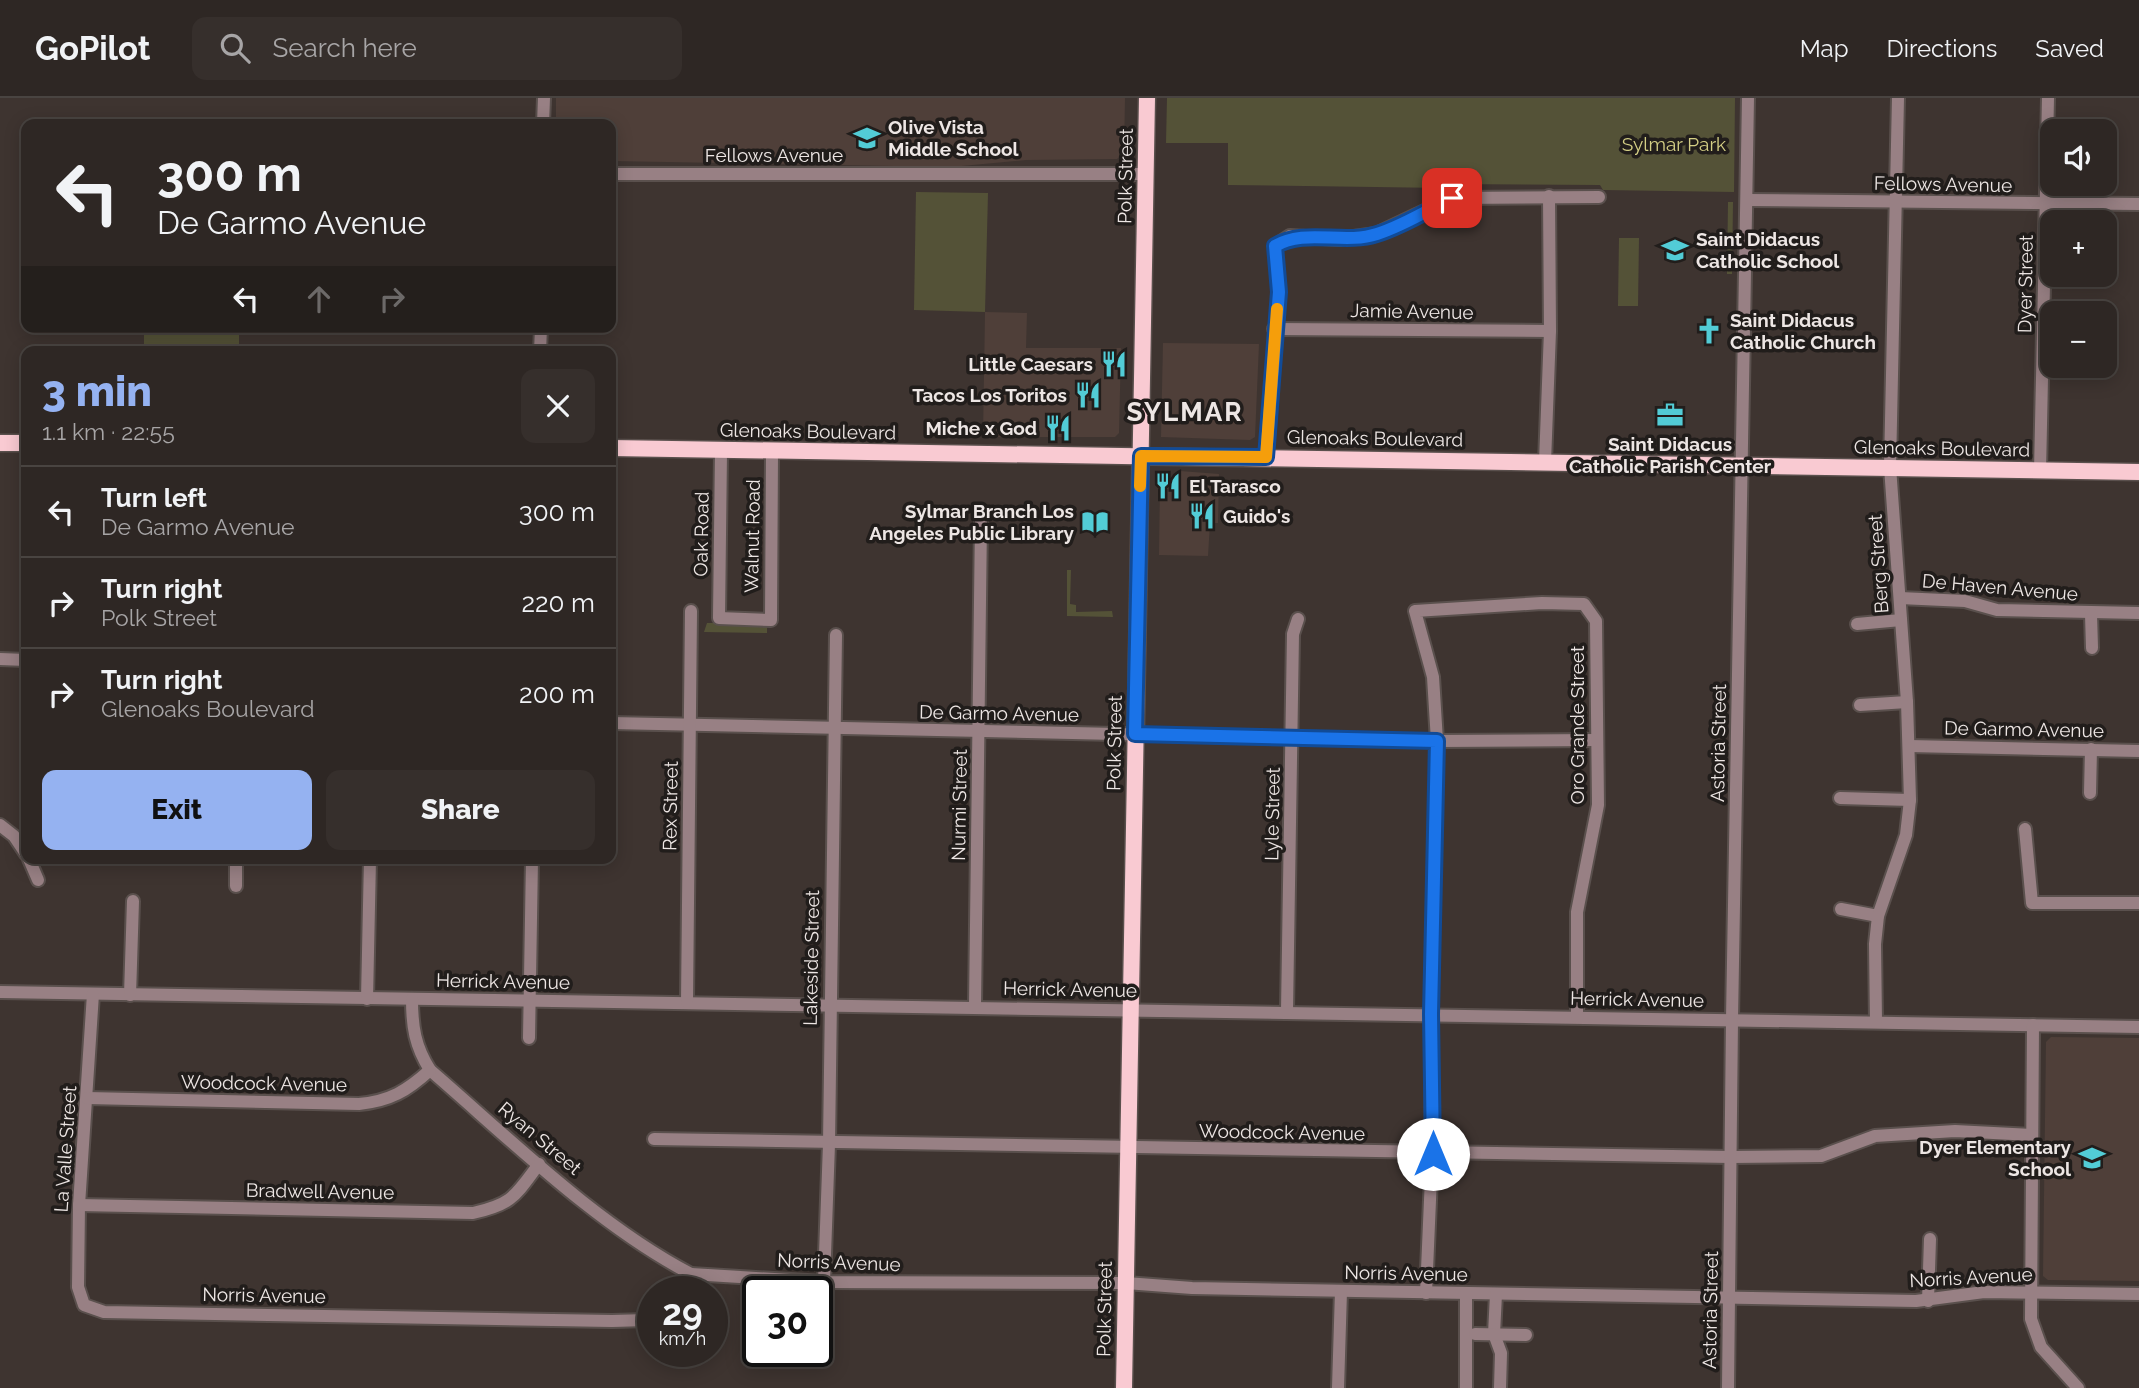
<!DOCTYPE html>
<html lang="en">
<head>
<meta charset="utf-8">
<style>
	body { margin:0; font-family:Raleway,sans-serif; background:#362f2c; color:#f1f3f6; height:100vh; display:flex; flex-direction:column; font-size:26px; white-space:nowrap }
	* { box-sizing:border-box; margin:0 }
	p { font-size:23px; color:#a7a5a6 }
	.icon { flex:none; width:38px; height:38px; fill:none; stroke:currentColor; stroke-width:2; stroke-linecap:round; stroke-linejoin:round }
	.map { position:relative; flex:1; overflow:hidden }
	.panel { position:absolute; left:21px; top:248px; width:595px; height:518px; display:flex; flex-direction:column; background:#2e2724; border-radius:14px; box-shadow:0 4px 18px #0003,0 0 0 2px #494441 }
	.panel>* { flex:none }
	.top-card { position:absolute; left:21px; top:21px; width:595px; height:214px; border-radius:14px; box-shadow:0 4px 18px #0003,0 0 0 2px #494441; background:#2e2724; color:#f1f3f6; overflow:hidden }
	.controls { position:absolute; left:2040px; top:21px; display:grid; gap:14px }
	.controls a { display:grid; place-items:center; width:77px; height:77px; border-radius:14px; background:#2e2724; box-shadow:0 4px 18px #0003,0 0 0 2px #494441; font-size:35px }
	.speed { position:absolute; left:637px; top:1178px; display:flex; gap:14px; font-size:35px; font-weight:700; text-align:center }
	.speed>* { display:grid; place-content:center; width:91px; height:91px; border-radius:50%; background:#2e2724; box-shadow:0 4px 18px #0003,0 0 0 2px #494441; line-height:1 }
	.speed small { font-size:18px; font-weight:400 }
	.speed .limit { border:4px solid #111; border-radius:10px; background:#fff; color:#111 }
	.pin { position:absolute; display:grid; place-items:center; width:60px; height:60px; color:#fff; margin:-30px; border-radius:14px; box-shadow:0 4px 10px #0006 }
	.me { position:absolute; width:77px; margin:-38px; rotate:0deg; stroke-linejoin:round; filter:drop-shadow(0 0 5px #0008) }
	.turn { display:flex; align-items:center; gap:24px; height:147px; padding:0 21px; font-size:32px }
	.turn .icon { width:91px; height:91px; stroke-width:2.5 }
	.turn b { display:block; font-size:49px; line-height:60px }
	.lanes { display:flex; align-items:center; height:66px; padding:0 21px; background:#0003; justify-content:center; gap:35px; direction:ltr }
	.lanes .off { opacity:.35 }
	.round { display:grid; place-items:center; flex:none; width:74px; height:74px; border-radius:14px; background:#362f2c }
	.summary { display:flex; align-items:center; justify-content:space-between; height:119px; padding:0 21px }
	h1 { font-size:42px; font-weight:800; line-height:52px; color:#95b2f1 }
	.cta { display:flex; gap:14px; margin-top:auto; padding:14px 21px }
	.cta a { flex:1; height:80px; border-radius:14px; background:#95b2f1; color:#111; font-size:28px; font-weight:800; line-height:80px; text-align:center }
	.cta a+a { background:#362f2c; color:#f1f3f6 }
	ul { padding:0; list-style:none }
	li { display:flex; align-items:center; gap:21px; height:91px; padding:0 21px; border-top:2px solid #494441 }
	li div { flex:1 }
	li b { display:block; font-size:26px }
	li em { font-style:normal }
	header { display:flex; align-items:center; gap:42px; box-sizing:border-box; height:98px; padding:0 35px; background:#2e2724; border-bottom:2px solid #494441 }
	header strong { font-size:33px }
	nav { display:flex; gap:38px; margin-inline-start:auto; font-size:24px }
	.search { width:490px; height:63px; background:#362f2c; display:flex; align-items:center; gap:18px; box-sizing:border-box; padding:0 24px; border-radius:14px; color:#a7a5a6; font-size:26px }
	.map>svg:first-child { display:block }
</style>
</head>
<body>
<header>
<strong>GoPilot</strong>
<div class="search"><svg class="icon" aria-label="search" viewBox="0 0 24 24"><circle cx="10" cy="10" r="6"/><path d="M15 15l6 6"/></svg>Search here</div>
<nav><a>Map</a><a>Directions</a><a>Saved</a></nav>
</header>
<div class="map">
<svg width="2139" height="1290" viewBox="0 0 2139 1290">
	<rect width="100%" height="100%" fill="#3e3430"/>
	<!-- built -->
	<g fill="#4f3f39">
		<polygon points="556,0 1125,0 1124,55 1117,61 1026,62 951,69 611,63 611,26 556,26"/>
		<polygon points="985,214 1027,215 1026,250 1121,250 1119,335 1115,339 983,339"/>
		<polygon points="1163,245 1259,246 1255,339 1250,342 1161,339"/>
		<polygon points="1180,373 1219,376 1218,425 1210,425 1208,458 1159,457 1160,386 1165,381 1175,381 1175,376"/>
		<polygon points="2051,939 2139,940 2139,1183 2048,1182 2043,1178 2046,944"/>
	</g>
	<!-- green -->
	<g fill="#545237">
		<polygon points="1167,0 1735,0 1734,94 1603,92 1600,87 1445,86 1444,90 1228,87 1228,45 1166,45"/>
		<polygon points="916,94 988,95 985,214 914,212"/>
		<polygon points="1728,104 1733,104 1732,176 1727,176"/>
		<polygon points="1619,140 1639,140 1638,208 1618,208"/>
		<rect x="144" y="229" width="95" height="25"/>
		<polygon points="1067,472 1071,472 1070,506 1076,507 1076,514 1112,513 1113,519 1067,518"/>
		<polygon points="707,525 767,525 767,535 704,534"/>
	</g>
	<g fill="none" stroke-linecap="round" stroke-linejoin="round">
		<!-- minor casing -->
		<g stroke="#5a504d" stroke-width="16">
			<g id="minor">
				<polyline points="543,26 544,0"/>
				<polyline points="611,76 1146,76"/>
				<polyline points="1748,102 2139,106"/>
				<polyline points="1274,231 1550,233"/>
				<polyline points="540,254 541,229"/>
				<polyline points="721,353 719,520 771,522 772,354"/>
				<polyline points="1266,359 1279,194 1275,148 1290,138 1339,141 1376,136 1452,100 1599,99"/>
				<polyline points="1545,364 1550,233 1549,98"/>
				<polyline points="2040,373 2048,0"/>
				<polyline points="1900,500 1965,503 1997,512 2139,515"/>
				<polyline points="2091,516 2092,550"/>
				<polyline points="1857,526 1901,522"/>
				<polyline points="0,561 26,562"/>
				<polyline points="1860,607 1907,604"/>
				<polyline points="611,625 1437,643 1596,642"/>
				<polyline points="1909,648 2139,653"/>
				<polyline points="2090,695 2091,651"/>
				<polyline points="1840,700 1910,702"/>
				<polyline points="0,727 14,738 26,756"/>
				<polyline points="2025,731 2032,805 2139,805"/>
				<polyline points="29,761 38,782"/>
				<polyline points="236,788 236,761"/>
				<polyline points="1841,811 1878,818"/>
				<polyline points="0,894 2139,929"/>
				<polyline points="93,896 79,1107 78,1189 84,1207 104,1214 612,1223 647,1222 653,1219"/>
				<polyline points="130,897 133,803"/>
				<polyline points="367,901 370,761"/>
				<path d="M412,901C412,929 415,948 430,972C510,1041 597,1127 691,1176"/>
				<polyline points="687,904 691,513"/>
				<polyline points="975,908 981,422"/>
				<polyline points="1287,913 1293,536 1298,521"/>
				<polyline points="1876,924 1875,846 1878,818 1906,737 1910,702 1907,604 1890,369 1898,0"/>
				<polyline points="2033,927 2031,1221 2041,1249 2078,1290"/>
				<polyline points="529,940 532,761"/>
				<path d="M87,1000L359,1006C390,1003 407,993 430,972"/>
				<polyline points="654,1041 1731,1059 1821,1058 1875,1038 1955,1033 2032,1037"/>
				<path d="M79,1107L473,1115C513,1106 515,1098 539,1066"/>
				<polyline points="824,1184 829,1046 836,537"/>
				<polyline points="682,1194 691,1176 824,1184 1126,1185 1192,1190 1916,1203 1984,1194 2139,1196"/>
				<polyline points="1426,1195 1432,1056 1431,916 1437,643 1433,579 1415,513 1542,505 1584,506 1596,523 1598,707 1577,814 1577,919"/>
				<polyline points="1466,1195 1466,1290"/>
				<polyline points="1496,1196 1494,1236 1501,1255 1500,1290"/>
				<polyline points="1928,1203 1930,1141"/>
				<polyline points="1475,1236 1526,1237"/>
				<polyline points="1338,1290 1341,1193"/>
				<polyline points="1728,1290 1732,922 1748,0"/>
			</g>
		</g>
		<!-- major casing -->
		<g stroke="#5a504d" stroke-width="19">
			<g id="major">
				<polyline points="0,345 26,345"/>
				<polyline points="611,350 2139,374"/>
				<polyline points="1124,1290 1147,0"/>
			</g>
		</g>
		<!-- minor -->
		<use href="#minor" stroke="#988084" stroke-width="12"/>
		<!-- major -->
		<use href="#major" stroke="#f9cad2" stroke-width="16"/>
	</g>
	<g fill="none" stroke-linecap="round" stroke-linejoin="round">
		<!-- route casing -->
		<g stroke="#114b97" stroke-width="18">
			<path id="route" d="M1433,1056L1431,916L1437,643L1135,636L1141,358L1266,359L1279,194L1275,148C1305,130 1343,147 1377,136C1403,128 1428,112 1452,100"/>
		</g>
		<!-- route -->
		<use href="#route" stroke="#1a73e8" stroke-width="12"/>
		<!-- slow -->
		<polyline stroke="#f59e0b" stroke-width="12" points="1140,388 1141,358 1266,359 1277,211"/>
	</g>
	<!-- icons -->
	<defs>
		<g id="school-bare" transform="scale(2.1)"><path d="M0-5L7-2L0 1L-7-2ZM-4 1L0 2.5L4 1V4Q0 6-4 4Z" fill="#52ccd6" stroke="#211d1b" stroke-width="2.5" paint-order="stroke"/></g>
		<g id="church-bare" transform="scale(2.1)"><path d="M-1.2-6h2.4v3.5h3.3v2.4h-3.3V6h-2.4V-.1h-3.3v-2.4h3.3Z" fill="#52ccd6" stroke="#211d1b" stroke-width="2.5" paint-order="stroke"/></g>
		<g id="restaurant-bare" transform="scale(2.1)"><path d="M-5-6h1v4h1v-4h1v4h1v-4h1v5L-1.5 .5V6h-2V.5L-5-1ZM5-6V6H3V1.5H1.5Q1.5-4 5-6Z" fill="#52ccd6" stroke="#211d1b" stroke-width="2.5" paint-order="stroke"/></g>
		<g id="office-bare" transform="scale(2.1)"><path d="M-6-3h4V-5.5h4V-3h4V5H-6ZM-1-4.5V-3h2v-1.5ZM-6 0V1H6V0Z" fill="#52ccd6" stroke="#211d1b" stroke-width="2.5" paint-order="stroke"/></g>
		<g id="library-bare" transform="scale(2.1)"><path d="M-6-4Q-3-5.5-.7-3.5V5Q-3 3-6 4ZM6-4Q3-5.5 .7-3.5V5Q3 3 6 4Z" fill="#52ccd6" stroke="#211d1b" stroke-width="2.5" paint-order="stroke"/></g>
	</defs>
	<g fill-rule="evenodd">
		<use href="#school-bare" x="867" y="40"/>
		<use href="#school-bare" x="1675" y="152"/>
		<use href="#church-bare" x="1709" y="233"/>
		<use href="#restaurant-bare" x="1114" y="266"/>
		<use href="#restaurant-bare" x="1088" y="297"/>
		<use href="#office-bare" x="1670" y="317"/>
		<use href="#restaurant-bare" x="1058" y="330"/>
		<use href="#restaurant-bare" x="1168" y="388"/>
		<use href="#restaurant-bare" x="1202" y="418"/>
		<use href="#library-bare" x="1095" y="424"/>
		<use href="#school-bare" x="2092" y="1060"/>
	</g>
	<g text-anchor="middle" stroke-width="7" stroke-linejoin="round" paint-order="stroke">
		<!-- poi labels -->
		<g font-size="19" font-weight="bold" fill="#ede6e4" stroke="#211d1b" text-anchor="start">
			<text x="888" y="36">Olive Vista<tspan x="888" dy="22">Middle School</tspan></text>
			<text x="1696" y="148">Saint Didacus<tspan x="1696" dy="22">Catholic School</tspan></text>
			<text x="1730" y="229">Saint Didacus<tspan x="1730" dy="22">Catholic Church</tspan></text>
			<text x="1093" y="273" text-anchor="end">Little Caesars</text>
			<text x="1067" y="304" text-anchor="end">Tacos Los Toritos</text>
			<text x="1037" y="337" text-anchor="end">Miche x God</text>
			<text x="1670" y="353" text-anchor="middle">Saint Didacus<tspan x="1670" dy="22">Catholic Parish Center</tspan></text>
			<text x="1189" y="395">El Tarasco</text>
			<text x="1074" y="420" text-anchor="end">Sylmar Branch Los<tspan x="1074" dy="22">Angeles Public Library</tspan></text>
			<text x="1223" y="425">Guido's</text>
			<text x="2071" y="1056" text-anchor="end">Dyer Elementary<tspan x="2071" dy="22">School</tspan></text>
		</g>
		<!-- park labels -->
		<g font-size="19" fill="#d4cf85" stroke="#211d1b">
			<text x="1674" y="53">Sylmar Park</text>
		</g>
		<!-- street labels -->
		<g font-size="19" fill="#ede6e4" stroke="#211d1b">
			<text x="774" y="64">Fellows Avenue</text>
			<text transform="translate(1125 78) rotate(-89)" y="7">Polk Street</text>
			<text transform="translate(1943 86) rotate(1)" y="7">Fellows Avenue</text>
			<text transform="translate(2025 186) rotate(-89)" y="7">Dyer Street</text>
			<text transform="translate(1412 213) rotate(1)" y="7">Jamie Avenue</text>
			<text transform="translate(808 333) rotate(1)" y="7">Glenoaks Boulevard</text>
			<text transform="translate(1375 340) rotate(1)" y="7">Glenoaks Boulevard</text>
			<text transform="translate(1942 350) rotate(1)" y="7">Glenoaks Boulevard</text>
			<text transform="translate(701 436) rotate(-89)" y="7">Oak Road</text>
			<text transform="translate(752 438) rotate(-89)" y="7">Walnut Road</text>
			<text transform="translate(1878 466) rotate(-94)" y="7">Berg Street</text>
			<text transform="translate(2000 489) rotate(5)" y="7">De Haven Avenue</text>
			<text transform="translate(999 615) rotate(1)" y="7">De Garmo Avenue</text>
			<text transform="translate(1577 627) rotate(-90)" y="7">Oro Grande Street</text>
			<text transform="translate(2024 631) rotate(1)" y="7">De Garmo Avenue</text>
			<text transform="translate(1114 645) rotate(-89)" y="7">Polk Street</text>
			<text transform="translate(1718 645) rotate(-89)" y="7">Astoria Street</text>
			<text transform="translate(959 707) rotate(-89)" y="7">Nurmi Street</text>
			<text transform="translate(670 708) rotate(-89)" y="7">Rex Street</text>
			<text transform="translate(1272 716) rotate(-89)" y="7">Lyle Street</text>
			<text transform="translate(811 860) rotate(-89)" y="7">Lakeside Street</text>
			<text transform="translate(503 883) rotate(1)" y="7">Herrick Avenue</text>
			<text transform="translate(1070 891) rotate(1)" y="7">Herrick Avenue</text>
			<text transform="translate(1637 901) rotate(1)" y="7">Herrick Avenue</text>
			<text transform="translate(264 985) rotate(1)" y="7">Woodcock Avenue</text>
			<text transform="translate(1282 1034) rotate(1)" y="7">Woodcock Avenue</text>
			<text transform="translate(540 1040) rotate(40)" y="7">Ryan Street</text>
			<text transform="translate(65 1051) rotate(-86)" y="7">La Valle Street</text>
			<text transform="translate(320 1093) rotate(1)" y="7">Bradwell Avenue</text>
			<text transform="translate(839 1164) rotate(2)" y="7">Norris Avenue</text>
			<text transform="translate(1406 1175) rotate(1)" y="7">Norris Avenue</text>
			<text transform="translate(1971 1179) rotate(-3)" y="7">Norris Avenue</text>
			<text transform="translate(264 1197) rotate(1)" y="7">Norris Avenue</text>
			<text transform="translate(1104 1211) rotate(-89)" y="7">Polk Street</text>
			<text transform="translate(1710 1212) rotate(-89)" y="7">Astoria Street</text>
		</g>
		<!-- district labels -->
		<g font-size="26" font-weight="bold" letter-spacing="2" fill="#ede6e4" stroke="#211d1b">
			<text x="1185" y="323">SYLMAR</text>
		</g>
	</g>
</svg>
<div class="controls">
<a><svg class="icon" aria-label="sound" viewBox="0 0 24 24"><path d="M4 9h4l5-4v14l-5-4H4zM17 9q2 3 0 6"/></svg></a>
<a>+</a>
<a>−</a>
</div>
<div class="speed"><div>29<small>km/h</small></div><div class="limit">30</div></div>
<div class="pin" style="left:1452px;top:100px;background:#d93025"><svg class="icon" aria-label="arrive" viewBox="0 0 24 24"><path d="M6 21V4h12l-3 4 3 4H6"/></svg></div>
<svg class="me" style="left:1433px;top:1056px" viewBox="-20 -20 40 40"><circle r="19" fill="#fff"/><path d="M0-13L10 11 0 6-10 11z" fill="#1a73e8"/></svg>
<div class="top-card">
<div class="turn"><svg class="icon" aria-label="left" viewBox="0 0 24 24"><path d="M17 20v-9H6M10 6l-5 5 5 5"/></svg><div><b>300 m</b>De Garmo Avenue</div></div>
<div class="lanes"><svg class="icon" aria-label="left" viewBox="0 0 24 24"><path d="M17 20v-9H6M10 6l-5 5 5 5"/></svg><svg class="icon off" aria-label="ahead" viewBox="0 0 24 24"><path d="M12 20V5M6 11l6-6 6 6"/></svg><svg class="icon off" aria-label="right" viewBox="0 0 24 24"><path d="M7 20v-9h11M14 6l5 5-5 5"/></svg></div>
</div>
<section class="panel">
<div class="summary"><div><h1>3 min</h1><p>1.1 km · 22:55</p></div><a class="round"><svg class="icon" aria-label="close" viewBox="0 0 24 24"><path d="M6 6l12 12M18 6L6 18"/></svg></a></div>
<ul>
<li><svg class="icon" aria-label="left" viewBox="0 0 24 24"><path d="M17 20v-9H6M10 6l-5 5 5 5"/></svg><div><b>Turn left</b><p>De Garmo Avenue</p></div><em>300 m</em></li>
<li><svg class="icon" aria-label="right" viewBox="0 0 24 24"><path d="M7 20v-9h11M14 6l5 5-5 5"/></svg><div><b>Turn right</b><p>Polk Street</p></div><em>220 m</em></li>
<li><svg class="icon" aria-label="right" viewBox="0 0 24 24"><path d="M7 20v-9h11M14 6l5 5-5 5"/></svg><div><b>Turn right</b><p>Glenoaks Boulevard</p></div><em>200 m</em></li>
</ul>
<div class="cta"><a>Exit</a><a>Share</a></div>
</section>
</div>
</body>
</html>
